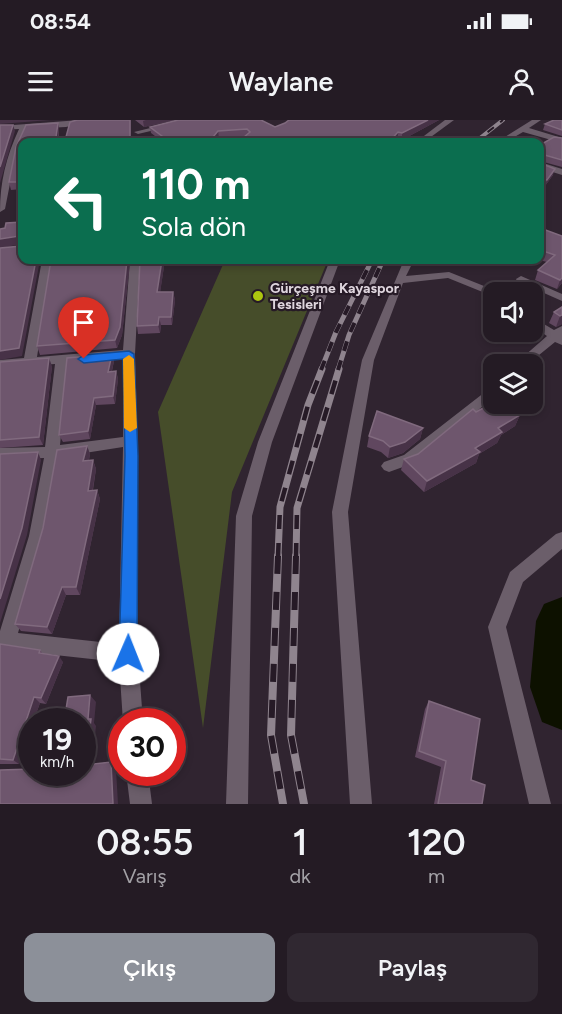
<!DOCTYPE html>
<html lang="tr">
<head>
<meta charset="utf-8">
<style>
	body { margin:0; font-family:Figtree,sans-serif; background:#302831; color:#f1f3f6; height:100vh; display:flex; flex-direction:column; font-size:22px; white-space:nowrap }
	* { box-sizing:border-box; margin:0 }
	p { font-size:20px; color:#a3a1a6 }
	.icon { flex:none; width:33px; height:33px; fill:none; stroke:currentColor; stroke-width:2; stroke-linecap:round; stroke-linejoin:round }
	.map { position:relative; height:684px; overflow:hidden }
	.drawer { display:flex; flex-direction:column; background:#241b24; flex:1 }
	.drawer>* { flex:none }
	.hud { position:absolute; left:18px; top:18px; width:526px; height:126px; border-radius:12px; box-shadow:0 3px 9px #0003,0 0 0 2px #413941; background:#0b6e4f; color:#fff; overflow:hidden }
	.fabs { position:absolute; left:483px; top:162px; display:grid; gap:12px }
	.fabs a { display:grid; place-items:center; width:60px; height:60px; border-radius:12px; background:#241b24; box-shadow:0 3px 9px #0003,0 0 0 2px #413941; font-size:30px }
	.speed { position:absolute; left:18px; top:588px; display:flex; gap:12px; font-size:30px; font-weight:700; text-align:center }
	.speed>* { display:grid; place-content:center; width:78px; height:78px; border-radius:50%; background:#241b24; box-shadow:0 3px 9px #0003,0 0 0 2px #413941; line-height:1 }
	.speed small { font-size:15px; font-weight:400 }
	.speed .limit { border:9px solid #d22; background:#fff; color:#111 }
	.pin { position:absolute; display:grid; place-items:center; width:51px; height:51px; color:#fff; margin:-62px -26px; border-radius:50% 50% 50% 0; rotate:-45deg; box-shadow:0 0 6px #0007 }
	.pin .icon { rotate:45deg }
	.me { position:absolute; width:66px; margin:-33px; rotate:1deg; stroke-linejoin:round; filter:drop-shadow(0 0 4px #0008) }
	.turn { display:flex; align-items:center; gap:21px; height:126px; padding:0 24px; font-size:27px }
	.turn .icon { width:78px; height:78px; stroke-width:2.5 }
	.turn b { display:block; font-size:42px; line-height:51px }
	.eta { display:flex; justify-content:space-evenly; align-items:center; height:102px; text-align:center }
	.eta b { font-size:36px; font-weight:600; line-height:42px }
	.button { display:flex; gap:12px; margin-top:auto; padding:12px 24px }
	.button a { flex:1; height:69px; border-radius:12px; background:#8c9099; color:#fff; font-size:24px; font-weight:600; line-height:69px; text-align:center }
	.button a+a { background:#302831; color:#f1f3f6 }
	.status { display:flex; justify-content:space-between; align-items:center; height:42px; padding:0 30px; background:#241b24; direction:ltr }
	.status svg { height:16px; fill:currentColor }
	header { display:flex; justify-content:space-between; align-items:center; height:78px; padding:0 24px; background:#241b24; font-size:27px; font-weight:600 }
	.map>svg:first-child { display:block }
</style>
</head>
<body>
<div class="status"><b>08:54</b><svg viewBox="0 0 49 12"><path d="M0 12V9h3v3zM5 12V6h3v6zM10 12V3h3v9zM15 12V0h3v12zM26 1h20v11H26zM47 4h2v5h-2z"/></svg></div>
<header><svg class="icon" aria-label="menu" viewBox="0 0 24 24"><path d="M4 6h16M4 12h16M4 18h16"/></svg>Waylane<svg class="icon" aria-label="person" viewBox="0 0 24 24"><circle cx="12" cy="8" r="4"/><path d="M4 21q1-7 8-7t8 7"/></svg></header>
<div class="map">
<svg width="562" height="684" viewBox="0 0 562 684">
	<rect width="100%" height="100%" fill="#302430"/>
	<!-- green -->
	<polygon fill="#464d2a" points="225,140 328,140 232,372 203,608 158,292"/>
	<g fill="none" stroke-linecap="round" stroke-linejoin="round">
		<!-- river -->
		<polygon fill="#0d1100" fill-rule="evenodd" points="562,477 562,610 542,602 530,567 536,501 544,484"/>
		<!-- minor -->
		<g fill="#6b5e6a" fill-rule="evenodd">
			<path d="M80,0H96L66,7L26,9L16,33L5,89L0,92C0,62 6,37 19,9L0,10V6Z"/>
			<polygon points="183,0 197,0 138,14 134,12"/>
			<polygon points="445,0 454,0 424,22 416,22"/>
			<polygon points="532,0 541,0 529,8 562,18 562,23 523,12 506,22 497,22"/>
			<polygon points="540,42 562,49 562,55 540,48"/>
			<path d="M42,140H52L37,237L123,230L130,140H140L135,234L138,336V534L143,602H123L119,542L0,529V511L29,416L44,338L0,340V328L45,327L55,244L0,248V240L24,238ZM123,238V317L60,325L68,243ZM123,327L119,524L18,513L45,416L59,337Z"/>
			<polygon points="330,140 340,140 272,322 252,396 248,684 226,684 236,396 258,322"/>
			<polygon points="404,140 414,140 406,156 449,152 499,172 490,175 448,158 403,163 374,240 348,392 372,684 350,684 332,392 362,240"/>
			<polygon points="521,156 562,174 562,181 517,161 516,159"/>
			<polygon points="532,197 554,210 562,206 562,225 555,222 528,244 515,244 547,216 532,206"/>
			<polygon points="494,265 494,277 414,343 389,352 384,350 381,346 384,342 404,335"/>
			<polygon points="562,412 562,429 523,462 506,507 551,684 529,684 488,507 510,452 556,414"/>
			<polygon points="126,652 148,652 152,684 130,684"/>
		</g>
		<!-- rail-far3 casing -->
		<g stroke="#8f848e" stroke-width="4">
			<polyline id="rail-far3" points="475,22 503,0"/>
		</g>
		<!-- rail-far2 casing -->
		<g stroke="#8f848e" stroke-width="5">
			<g id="rail-far2">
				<polyline points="321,250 336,212 372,140"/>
				<polyline points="338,250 349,215 383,140"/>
			</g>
		</g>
		<!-- rail-far1 casing -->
		<g stroke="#8f848e" stroke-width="7">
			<g id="rail-far1">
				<polyline points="278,437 280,387 308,285 322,249"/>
				<polyline points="296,437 297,388 339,249"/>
			</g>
		</g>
		<!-- rail casing -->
		<g stroke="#8f848e" stroke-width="8">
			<g id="rail">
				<polyline points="278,436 271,615 283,684"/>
				<polyline points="296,436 291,615 304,684"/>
			</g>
		</g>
		<!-- rail-far3 -->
		<use href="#rail-far3" stroke="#261a26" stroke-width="2" stroke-dasharray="8" stroke-linecap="butt"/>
		<!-- rail-far2 -->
		<use href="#rail-far2" stroke="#261a26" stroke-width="4" stroke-dasharray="10" stroke-linecap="butt"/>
		<!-- rail-far1 -->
		<use href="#rail-far1" stroke="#261a26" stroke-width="4.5" stroke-dasharray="14" stroke-linecap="butt"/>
		<!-- rail -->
		<use href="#rail" stroke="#261a26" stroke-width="6" stroke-dasharray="18" stroke-linecap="butt"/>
	</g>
	<!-- wall -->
	<g fill="#60475f" fill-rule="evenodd">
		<polygon points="77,0 131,0 131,22 22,22 22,69 11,70 9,62 16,27 26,5 58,3 59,9 59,17 66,17 70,2"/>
		<polygon points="135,0 174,0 144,7"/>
		<path d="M289,0H439L402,20L398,18L394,22H163L151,13L150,7H275L285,3ZM246,16L244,17H228Z"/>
		<polygon points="562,0 562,16 543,10 545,4"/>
		<polygon points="562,18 562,47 540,41 540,43 553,55 545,66 540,65 540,25"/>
		<polygon points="540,108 562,116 562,163 557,169 535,160 538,150 547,142 539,140"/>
		<polygon points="51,140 130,140 122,215 117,228 40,235 37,226"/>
		<polygon points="139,140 165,140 160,172 173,172 175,180 172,205 161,205 160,213 138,214 137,206 140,140"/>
		<polygon points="562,187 562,204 556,207 549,203 554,192"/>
		<polygon points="112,234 114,241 112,251 116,251 118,259 115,284 96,285 90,319 63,322 59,315"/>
		<polygon points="0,242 52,246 43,325 0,328"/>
		<polygon points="476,292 520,295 515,306 501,315 497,323 479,334 476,343 424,372 401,350 404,339 418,334"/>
		<polygon points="423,308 420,319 403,333 388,338 381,332 367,327 369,316"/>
		<polygon points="87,326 90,334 89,340 93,340 96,349 93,370 97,370 100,379 80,475 66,475 52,514 21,511 15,504"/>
		<polygon points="0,524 40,530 43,534 63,542 46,584 40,583 33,602 32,602 32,607 19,644 0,644"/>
		<polygon points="429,581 471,660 482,684 434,684 441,647 415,637 425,589"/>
	</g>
	<!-- shaded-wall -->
	<g fill="#473247">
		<polygon points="0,0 50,0 0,4"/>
		<rect x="130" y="0" width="1" height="22"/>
		<polygon points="146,0 174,0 144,7 143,1"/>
		<polygon points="428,0 439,0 402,20 402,13"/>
		<polygon points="58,3 59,9 58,22 56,17"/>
		<polygon points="13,5 15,11 0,63 0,47"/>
		<polygon points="218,11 219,18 213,17"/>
		<polygon points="398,12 398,18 394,22 389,22"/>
		<polygon points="555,49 553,55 545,66 547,60"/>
		<polygon points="19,116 22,124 0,128 0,119"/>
		<polygon points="36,140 40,140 22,236 0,240 0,231"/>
		<polygon points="127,140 130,140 122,215 117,228 115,220"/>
		<polygon points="162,140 165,140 159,180 157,172"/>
		<polygon points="562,158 562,163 557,169 560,160"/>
		<polygon points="173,172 175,180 172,205 171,197"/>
		<polygon points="562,195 562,204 556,207 560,196"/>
		<polygon points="159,197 161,205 160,213 158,205"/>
		<polygon points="112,234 114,241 110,259 108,252"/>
		<polygon points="49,238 52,246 43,325 39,317"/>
		<polygon points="116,251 118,259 115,284 113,276"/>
		<polygon points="94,278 96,285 90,319 88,311"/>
		<polygon points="520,295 515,306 501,315 497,323 479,334 476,343 424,372 427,361 475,328 498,308"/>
		<polygon points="423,308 420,319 403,333 388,338 390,327"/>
		<polygon points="87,326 90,334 87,350 83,341"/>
		<polygon points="38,332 41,340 27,415 0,503 0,479"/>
		<polygon points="93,340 96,349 91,379 88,371"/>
		<polygon points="97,370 100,379 80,475 76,467"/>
		<polygon points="62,467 66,475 52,514 47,507"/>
		<polygon points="59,536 63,542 46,584 41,578"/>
		<polygon points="90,575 96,582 94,603 96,606 91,651 85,645"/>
		<polygon points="34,577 40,583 33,602 32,602 32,607 19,644 13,640"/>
		<polygon points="111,642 116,649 118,684 113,684"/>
	</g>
	<!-- building -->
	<g fill="#6e566d" stroke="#806a7e" stroke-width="1.5" fill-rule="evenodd">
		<polygon points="77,0 130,0 130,22 22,22 22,62 9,62 16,27 26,5 58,3 56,17 66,17 70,2"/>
		<path d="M178,0H261L275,7L285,3L289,0H428L402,13L398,12L389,22H170L150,7ZM247,9L250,12L244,17H213L218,11Z"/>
		<polygon points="554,0 562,0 562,10 545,4"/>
		<polygon points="0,5 13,5 0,47"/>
		<polygon points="554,17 562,18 562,40 541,34 540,43 555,49 547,60 540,59 540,25"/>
		<polygon points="22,102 22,140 36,140 19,228 0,231 0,128 21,126 19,116 0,119 0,109 5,108 6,103"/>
		<polygon points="540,108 562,116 562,158 560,160 538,150 555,135 540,130"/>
		<polygon points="51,140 127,140 120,207 115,220 37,226"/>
		<polygon points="140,140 162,140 157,172 173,172 171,197 159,197 158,205 137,206"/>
		<polygon points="562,187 562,195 560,196 554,192"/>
		<polygon points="112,234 108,252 116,251 113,276 94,278 88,311 59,315 67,238"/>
		<polygon points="49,238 39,317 0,320 0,242"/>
		<polygon points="494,282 494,284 504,284 520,295 498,308 502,312 475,328 480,332 427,361 404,339 418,334 473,289 476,292"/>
		<polygon points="377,291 423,308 405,322 390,327 383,321 369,316"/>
		<polygon points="87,326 83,341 93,340 88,371 97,370 76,467 62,467 47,507 15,504 43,408 57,330"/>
		<polygon points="38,332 22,408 0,479 0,334"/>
		<polygon points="0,524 40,530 39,533 59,536 41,578 34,577 13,640 0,639"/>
		<polygon points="90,575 88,599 91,599 85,645 111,642 113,684 0,684 0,650 32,649 32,652 82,652 82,602 64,602 68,577"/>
		<polygon points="429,581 480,599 471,660 485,665 482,684 438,684 446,641 419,631"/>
	</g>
	<!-- route -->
	<polygon fill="#1a73e8" stroke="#114b97" stroke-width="1.5" points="129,231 134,234 138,336 137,534 134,540 128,542 122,540 119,534 125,336 123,239 84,243 78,239 84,235"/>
	<!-- slow -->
	<polygon fill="#f59e0b" points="129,235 134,239 137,308 130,312 124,308 123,239"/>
	<!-- markers -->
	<circle fill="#adc60f" stroke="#261a26" stroke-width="2" cx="258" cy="176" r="6"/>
	<g text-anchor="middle" stroke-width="4.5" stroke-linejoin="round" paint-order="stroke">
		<!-- far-poi labels -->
		<g font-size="14" font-weight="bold" fill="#ded5dd" stroke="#261a26" text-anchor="start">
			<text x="270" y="173">Gürçeşme Kayaspor<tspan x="270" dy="16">Tesisleri</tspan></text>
		</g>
	</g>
</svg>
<div class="fabs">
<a><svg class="icon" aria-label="sound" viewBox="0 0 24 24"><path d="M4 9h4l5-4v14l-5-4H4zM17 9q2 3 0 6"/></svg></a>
<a><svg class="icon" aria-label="layers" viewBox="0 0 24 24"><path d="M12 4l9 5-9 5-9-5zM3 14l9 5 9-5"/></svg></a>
</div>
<div class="speed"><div>19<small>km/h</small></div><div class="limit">30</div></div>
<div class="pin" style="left:84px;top:239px;background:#d93025"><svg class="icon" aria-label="arrive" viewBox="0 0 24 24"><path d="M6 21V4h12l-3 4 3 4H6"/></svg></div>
<svg class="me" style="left:128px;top:534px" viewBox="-20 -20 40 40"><circle r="19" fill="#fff"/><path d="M0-13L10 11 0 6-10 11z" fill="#1a73e8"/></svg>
<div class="hud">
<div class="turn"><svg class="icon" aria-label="left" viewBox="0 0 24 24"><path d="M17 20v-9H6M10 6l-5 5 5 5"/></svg><div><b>110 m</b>Sola dön</div></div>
</div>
</div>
<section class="drawer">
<div class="eta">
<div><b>08:55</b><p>Varış</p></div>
<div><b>1</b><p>dk</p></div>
<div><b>120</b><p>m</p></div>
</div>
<div class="button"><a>Çıkış</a><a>Paylaş</a></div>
</section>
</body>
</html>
